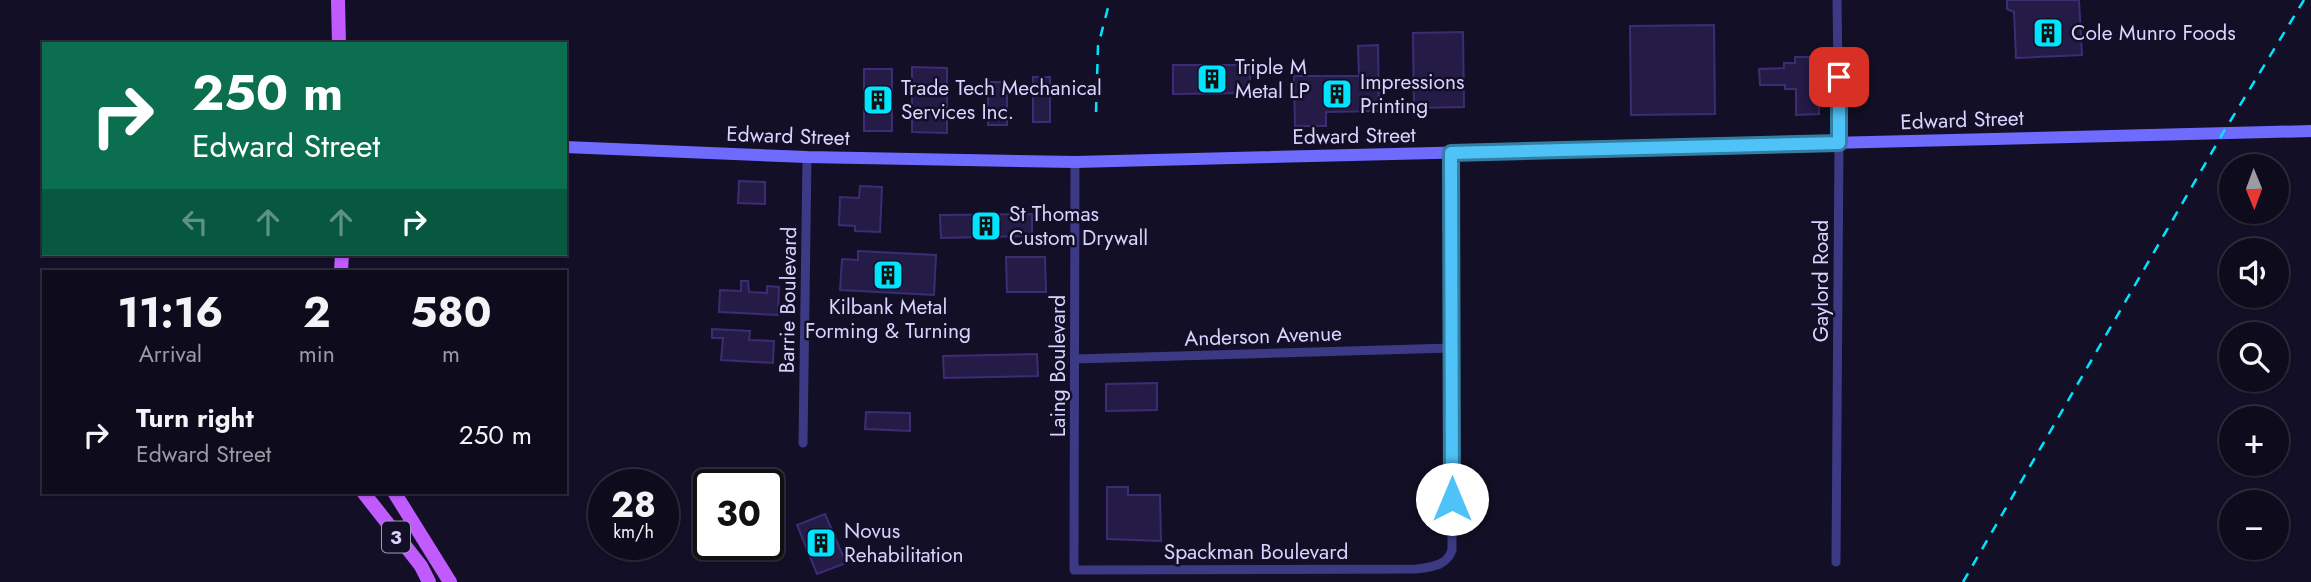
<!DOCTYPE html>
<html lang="en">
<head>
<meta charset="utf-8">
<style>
	body { margin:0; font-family:Jost,sans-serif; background:#1c1929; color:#f1f3f6; height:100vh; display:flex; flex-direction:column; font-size:26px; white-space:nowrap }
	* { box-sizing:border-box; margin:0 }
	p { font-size:23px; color:#9b9ba3 }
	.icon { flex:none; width:38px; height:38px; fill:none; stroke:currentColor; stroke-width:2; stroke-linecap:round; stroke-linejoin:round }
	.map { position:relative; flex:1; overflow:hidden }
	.side { position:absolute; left:42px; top:270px; width:525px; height:224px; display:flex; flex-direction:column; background:#0e0b1c; border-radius:0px; box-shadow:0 2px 5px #0004,0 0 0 2px #2e2b3b }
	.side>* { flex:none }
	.top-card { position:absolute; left:42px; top:42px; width:525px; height:214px; border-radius:0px; box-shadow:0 2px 5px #0004,0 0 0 2px #2e2b3b; background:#0b6e4f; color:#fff; overflow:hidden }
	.needle { width:46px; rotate:179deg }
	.fabs { position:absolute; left:2219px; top:154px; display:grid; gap:14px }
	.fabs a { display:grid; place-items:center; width:70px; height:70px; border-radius:50%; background:#0e0b1c; box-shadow:0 2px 5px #0004,0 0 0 2px #2e2b3b; font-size:35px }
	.speed { position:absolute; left:588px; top:469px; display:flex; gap:14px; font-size:35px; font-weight:700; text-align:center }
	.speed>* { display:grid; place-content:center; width:91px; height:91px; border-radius:50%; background:#0e0b1c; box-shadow:0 2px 5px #0004,0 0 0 2px #2e2b3b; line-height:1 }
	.speed small { font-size:18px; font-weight:400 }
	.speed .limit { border:4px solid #111; border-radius:10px; background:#fff; color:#111 }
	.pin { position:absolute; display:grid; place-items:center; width:60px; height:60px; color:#fff; margin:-30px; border-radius:14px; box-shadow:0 4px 10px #0006 }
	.me { position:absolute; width:77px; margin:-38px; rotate:0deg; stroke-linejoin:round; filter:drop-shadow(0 0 5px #0008) }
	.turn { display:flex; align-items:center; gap:24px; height:147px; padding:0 35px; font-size:32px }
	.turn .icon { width:91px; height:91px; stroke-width:2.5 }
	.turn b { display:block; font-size:49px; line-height:60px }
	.lanes { display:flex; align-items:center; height:66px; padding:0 35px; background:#0003; justify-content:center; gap:35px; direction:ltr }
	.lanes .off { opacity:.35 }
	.eta { display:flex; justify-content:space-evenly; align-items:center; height:119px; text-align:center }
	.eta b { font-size:42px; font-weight:700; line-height:49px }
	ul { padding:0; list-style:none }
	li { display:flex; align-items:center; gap:21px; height:91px; padding:0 35px }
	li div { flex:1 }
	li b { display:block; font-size:26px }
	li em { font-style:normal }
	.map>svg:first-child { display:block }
</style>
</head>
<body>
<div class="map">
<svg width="2311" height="582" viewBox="0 0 2311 582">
	<rect width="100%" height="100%" fill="#130f26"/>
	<!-- building -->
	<g fill="#241b47" stroke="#3b2d73" stroke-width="2">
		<polygon points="2007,0 2079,0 2082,55 2016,58 2014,12 2007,9"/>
		<polygon points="1714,25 1715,114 1631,115 1630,26"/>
		<polygon points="1463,32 1464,107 1414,108 1413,33"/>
		<polygon points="1378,45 1379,111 1326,112 1326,126 1295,126 1294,76 1359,76 1358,46"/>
		<polygon points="1795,57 1818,57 1819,114 1796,115 1796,89 1785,89 1785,85 1760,85 1759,69 1784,68 1784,63 1795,63"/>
		<polygon points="1173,65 1250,65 1250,93 1173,94"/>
		<polygon points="912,67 947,68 947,133 912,132"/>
		<rect x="864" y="69" width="28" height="62"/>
		<rect x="1033" y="77" width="17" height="45"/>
		<rect x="988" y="82" width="19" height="43"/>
		<polygon points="739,181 765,182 765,204 738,203"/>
		<polygon points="860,186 882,187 880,232 855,231 855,226 839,225 840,197 859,198"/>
		<polygon points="1032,214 1032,236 941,238 940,215"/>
		<polygon points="858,251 936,255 934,295 840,290 842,259 858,260"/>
		<polygon points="1006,257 1045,257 1046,292 1007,292"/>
		<polygon points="741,281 748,281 749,292 767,293 767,286 779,287 778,315 719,312 720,290 741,291"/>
		<polygon points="712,329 750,331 749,340 774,341 773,363 721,360 723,338 712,338"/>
		<polygon points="1037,354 1038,376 944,378 943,356"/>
		<polygon points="1157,383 1157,410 1106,411 1106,384"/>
		<polygon points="866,412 910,413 910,431 865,429"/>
		<polygon points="1107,487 1128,487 1128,495 1160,495 1161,541 1107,539"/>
		<polygon points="825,514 846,563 817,574 797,525"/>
	</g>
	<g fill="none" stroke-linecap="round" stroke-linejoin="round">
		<!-- street -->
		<g stroke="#3d3a85" stroke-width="9">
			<path d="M1075,162L1074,570L1416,569C1431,567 1447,566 1452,550L1451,153"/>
			<polyline points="1076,359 1452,348"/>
			<polyline points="803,443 807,157"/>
			<polyline points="1836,562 1839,143 1837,0"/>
		</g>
		<!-- secondary -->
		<polyline stroke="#6f6bff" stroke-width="12" points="565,147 807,157 1075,162 2311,131"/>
		<!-- primary -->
		<g stroke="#c25bff" stroke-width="14">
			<polyline points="338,0 339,44"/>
			<polyline points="341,271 342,254"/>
			<polyline points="363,492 421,566 429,582"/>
			<polyline points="394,492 450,582"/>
		</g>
		<!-- rail -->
		<g stroke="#00e5ff" stroke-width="2.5" stroke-dasharray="10 9" stroke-linecap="butt">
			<polyline points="1096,112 1098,46 1110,0"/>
			<polyline points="1963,582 2223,133 2304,0"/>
		</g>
	</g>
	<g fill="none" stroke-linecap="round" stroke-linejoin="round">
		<!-- route casing -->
		<g stroke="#337fa1" stroke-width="18">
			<polyline id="route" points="1452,499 1451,153 1839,143 1839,77"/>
		</g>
		<!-- route -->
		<use href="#route" stroke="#4fc3f7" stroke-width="12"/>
	</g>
	<!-- icons -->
	<defs>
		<g id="building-square" transform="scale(1.575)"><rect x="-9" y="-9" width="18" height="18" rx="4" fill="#00e5ff" stroke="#130f26"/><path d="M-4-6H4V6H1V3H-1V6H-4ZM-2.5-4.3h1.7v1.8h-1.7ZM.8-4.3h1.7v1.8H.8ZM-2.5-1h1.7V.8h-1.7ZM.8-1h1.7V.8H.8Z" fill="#111"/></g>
	</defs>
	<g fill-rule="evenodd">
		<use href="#building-square" x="2048" y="33"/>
		<use href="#building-square" x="1212" y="79"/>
		<use href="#building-square" x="1337" y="94"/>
		<use href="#building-square" x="878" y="100"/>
		<use href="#building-square" x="986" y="226"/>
		<use href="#building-square" x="888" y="275"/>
		<use href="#building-square" x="821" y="543"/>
	</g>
	<g text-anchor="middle" stroke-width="5" stroke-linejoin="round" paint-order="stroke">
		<!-- shield labels -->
		<rect fill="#130f26" stroke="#9e99be" stroke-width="2" x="382" y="521.5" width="28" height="31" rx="5"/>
		<g font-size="19" font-weight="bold" fill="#d9d4ff">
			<text x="396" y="544">3</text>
		</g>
		<!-- poi labels -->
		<g font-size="21" fill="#d9d4ff" stroke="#130f26" text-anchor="start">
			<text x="2071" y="40">Cole Munro Foods</text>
			<text x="1235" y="74">Triple M<tspan x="1235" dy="24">Metal LP</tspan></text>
			<text x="1360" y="89">Impressions<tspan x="1360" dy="24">Printing</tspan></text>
			<text x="901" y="95">Trade Tech Mechanical<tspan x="901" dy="24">Services Inc.</tspan></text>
			<text x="1009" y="221">St Thomas<tspan x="1009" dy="24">Custom Drywall</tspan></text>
			<text x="888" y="314" text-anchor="middle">Kilbank Metal<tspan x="888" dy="24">Forming &amp; Turning</tspan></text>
			<text x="844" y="538">Novus<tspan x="844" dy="24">Rehabilitation</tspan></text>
		</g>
		<!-- street labels -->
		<g font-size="21" fill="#d9d4ff" stroke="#130f26">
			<text transform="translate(1962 120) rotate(-2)" y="7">Edward Street</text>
			<text transform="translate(788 136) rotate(2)" y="7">Edward Street</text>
			<text transform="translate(1354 136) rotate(-1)" y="7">Edward Street</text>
			<text transform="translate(1821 281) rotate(-90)" y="7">Gaylord Road</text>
			<text transform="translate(788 300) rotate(-89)" y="7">Barrie Boulevard</text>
			<text transform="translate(1263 336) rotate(-2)" y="7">Anderson Avenue</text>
			<text transform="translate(1058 366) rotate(-90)" y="7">Laing Boulevard</text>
			<text x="1256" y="559">Spackman Boulevard</text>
		</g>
	</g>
</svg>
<div class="fabs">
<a><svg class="needle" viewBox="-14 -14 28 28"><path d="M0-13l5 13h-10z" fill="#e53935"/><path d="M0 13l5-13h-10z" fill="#9b9ba3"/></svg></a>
<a><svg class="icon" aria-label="sound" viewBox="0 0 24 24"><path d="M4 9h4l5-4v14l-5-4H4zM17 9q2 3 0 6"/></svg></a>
<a><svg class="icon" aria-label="search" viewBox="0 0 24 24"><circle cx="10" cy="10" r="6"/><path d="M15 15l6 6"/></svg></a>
<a>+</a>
<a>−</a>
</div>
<div class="speed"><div>28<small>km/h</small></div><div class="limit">30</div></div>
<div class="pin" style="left:1839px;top:77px;background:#d93025"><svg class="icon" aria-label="arrive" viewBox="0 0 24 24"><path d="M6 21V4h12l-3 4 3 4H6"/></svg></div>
<svg class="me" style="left:1452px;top:499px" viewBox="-20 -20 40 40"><circle r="19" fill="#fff"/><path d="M0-13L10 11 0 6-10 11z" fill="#4fc3f7"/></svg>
<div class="top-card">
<div class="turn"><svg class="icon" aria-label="right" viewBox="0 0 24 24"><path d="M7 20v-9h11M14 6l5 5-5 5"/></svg><div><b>250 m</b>Edward Street</div></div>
<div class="lanes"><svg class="icon off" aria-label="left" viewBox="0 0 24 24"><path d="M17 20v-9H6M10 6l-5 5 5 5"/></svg><svg class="icon off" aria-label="ahead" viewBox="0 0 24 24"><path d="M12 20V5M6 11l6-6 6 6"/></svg><svg class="icon off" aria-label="ahead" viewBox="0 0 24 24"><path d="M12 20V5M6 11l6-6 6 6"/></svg><svg class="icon" aria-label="right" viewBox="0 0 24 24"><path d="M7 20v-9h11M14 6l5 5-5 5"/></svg></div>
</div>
<section class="side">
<div class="eta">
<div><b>11:16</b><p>Arrival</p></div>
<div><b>2</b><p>min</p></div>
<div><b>580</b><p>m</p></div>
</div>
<ul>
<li><svg class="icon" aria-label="right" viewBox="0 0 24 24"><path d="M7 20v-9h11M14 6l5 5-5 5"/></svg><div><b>Turn right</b><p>Edward Street</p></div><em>250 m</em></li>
</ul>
</section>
</div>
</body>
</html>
